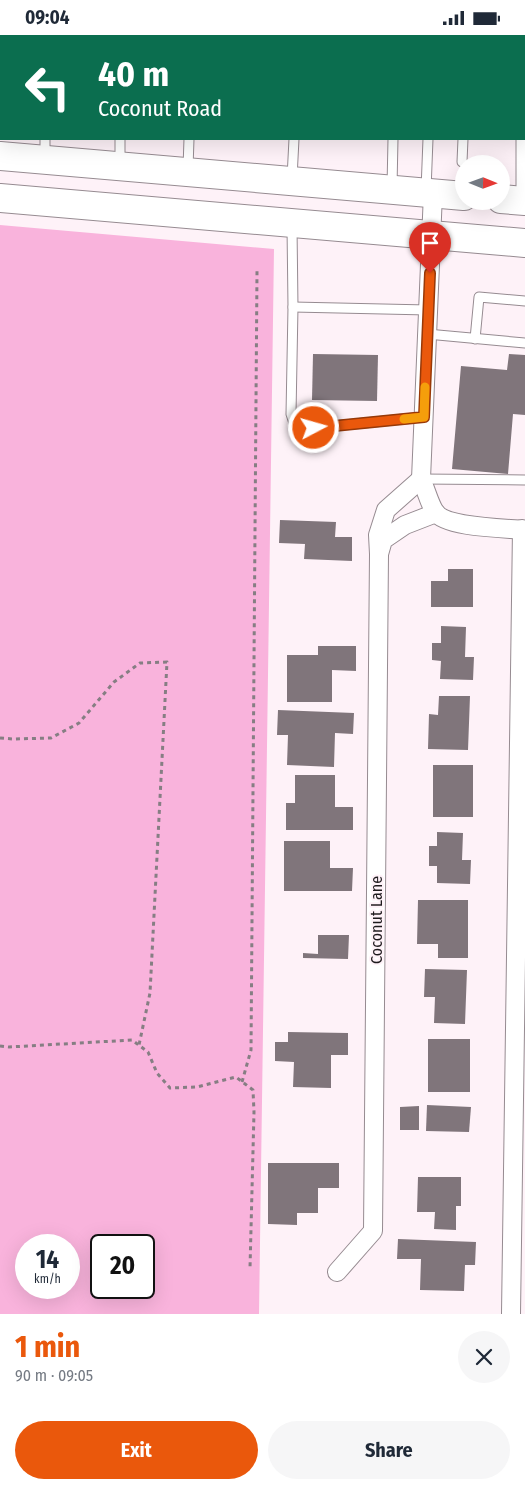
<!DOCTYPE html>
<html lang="en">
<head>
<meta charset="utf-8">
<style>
	body { margin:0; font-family:"Fira Sans Condensed",sans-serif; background:#f6f6f7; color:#1f2937; height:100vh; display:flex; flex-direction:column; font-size:19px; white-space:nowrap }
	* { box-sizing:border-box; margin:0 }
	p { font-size:16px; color:#747a83 }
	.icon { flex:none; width:28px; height:28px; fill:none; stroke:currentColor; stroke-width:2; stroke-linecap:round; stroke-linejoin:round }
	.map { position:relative; height:1279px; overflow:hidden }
	.side { display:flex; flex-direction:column; background:#fff; flex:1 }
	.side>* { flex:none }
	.guide { position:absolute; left:0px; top:0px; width:525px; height:105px; box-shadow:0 5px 20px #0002; background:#0b6e4f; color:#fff; overflow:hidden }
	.needle { width:32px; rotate:91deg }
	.buttons { position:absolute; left:455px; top:120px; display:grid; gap:10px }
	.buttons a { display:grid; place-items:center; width:55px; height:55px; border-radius:50%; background:#fff; box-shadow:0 5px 20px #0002; font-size:25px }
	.speed { position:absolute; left:15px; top:1199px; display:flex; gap:10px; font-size:25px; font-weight:700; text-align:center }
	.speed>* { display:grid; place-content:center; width:65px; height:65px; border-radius:50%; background:#fff; box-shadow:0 5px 20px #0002; line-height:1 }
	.speed small { font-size:12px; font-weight:400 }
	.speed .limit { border:2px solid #111; border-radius:8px; background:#fff; color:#111 }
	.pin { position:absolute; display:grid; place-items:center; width:42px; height:42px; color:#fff; margin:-51px -21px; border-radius:50% 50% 50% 0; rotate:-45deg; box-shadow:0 0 5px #0007 }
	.pin .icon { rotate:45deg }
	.me { position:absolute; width:55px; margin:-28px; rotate:84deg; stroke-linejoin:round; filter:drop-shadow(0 0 4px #0008) }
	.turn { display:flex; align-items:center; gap:18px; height:105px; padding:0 15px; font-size:22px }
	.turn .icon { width:65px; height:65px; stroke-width:2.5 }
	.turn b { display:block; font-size:35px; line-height:42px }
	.round { display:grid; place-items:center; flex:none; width:52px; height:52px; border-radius:26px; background:#f6f6f7 }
	.headline { display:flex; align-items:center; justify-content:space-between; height:85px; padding:0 15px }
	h1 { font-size:30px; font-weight:700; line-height:38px; color:#ea580c }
	.primary-button { display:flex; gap:10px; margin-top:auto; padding:10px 15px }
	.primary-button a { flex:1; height:58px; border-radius:30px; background:#ea580c; color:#fff; font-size:20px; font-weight:700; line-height:58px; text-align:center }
	.primary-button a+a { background:#f6f6f7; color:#1f2937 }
	.status { display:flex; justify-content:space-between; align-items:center; height:35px; padding:0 25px; background:#fff; direction:ltr }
	.status svg { height:14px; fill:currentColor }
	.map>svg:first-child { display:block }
</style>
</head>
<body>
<div class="status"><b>09:04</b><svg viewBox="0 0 49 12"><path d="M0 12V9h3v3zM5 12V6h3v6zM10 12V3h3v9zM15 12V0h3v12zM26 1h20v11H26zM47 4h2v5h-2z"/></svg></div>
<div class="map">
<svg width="525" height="1279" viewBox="0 0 525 1279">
	<rect width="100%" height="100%" fill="#fef2f8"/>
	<!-- green -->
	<path fill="#f9b3dc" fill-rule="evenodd" d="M0,190L274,214L259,1279H0ZM26,1210H69V1252H26ZM101,1210H144V1252H101Z"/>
	<!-- building -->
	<g fill="#80757b">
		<polygon points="313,319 378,320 377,366 312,365"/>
		<polygon points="509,319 525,320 525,380 513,379 508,439 452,434 461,331 507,335"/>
		<polygon points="280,485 336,487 335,502 352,502 352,526 304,524 305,509 279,508"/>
		<polygon points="448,534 473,534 473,572 431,572 431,546 448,546"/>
		<polygon points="441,591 466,592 465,622 474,622 473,645 440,644 441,626 432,625 432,608 441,608"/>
		<polygon points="318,611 356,611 356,636 332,635 332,667 287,667 287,620 318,620"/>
		<polygon points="439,661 470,661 468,715 428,714 429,679 438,680"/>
		<polygon points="278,675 354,678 353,699 335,698 334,732 287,730 288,700 277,700"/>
		<rect x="433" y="730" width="40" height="52"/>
		<polygon points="295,740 335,740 335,772 353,772 353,795 286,795 286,768 295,768"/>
		<polygon points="437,797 463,798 462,825 471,825 470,849 437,848 437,831 429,831 429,811 437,811"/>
		<polygon points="284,806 330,806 330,833 353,833 352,856 284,856"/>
		<polygon points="418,865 468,865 468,923 438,923 438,909 417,909"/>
		<polygon points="318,900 349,900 348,924 303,923 303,918 318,919"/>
		<polygon points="425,934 467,935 465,989 434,988 435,962 424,962"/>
		<polygon points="288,997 348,998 348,1020 331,1020 331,1053 293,1052 294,1027 275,1026 275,1007 288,1007"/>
		<rect x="428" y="1004" width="42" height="53"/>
		<polygon points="427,1070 471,1072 469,1097 426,1096"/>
		<polygon points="419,1071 419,1095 400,1095 400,1072"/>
		<polygon points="268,1128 339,1128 339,1153 318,1153 318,1178 297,1178 297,1190 268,1189"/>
		<polygon points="418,1142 461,1142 461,1171 456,1171 456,1195 434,1194 435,1177 417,1177"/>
		<polygon points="398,1204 476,1207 475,1230 465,1230 464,1256 420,1255 421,1224 397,1224"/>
	</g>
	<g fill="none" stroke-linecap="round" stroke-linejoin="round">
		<!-- lane casing -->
		<g stroke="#968b91" stroke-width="11">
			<g id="lane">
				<polyline points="43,0 43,1"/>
				<polyline points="121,1 121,0"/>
				<polyline points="192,1 192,0"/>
				<polyline points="304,1 304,0"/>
				<polyline points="370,1 371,0"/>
				<polyline points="403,1 403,0"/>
				<polyline points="524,67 525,66"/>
				<polyline points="0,75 1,74"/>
				<polyline points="45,104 45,121"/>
				<polyline points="462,127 463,104"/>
				<polyline points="120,128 120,104"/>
				<polyline points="188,133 189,104"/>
				<polyline points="292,143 294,104"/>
				<polyline points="392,152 393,104"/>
				<polyline points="426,155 428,104"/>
				<polyline points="521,163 521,104"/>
				<polyline points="292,191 293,272 291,379 294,388 314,393 424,382"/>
				<polyline points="293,272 428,275"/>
				<polyline points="427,299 525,308"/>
				<polyline points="475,304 479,262 525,266"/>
				<polyline points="421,444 525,445"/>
			</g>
		</g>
		<!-- street casing -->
		<g stroke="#968b91" stroke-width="20">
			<g id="street">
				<path d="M433,158L421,444C426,454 429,468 435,477C446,493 506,493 525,495"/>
				<polyline points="379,519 383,505 405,490 436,478"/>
				<polyline points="337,1237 373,1196 379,519 378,500 386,475 421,444"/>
				<polyline points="511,1279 522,494"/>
			</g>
		</g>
		<!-- primary casing -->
		<g stroke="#968b91" stroke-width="30">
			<g id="primary">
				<polyline points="0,121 464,161"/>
				<polyline points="0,163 525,208"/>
				<polyline points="501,164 525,166"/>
			</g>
		</g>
		<!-- path -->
		<g stroke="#867e83" stroke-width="3" stroke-dasharray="4 4" stroke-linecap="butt">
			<polyline points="0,703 13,704 51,703 79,688 114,647 140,628 167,627 150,958 139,1010"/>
			<polyline points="0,1011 9,1012 132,1005 148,1017 157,1038 170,1053 197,1052 236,1042 253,1055 254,1077 250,1233"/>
			<polyline points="242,1047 251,1015 257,236"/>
		</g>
		<!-- lane -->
		<use href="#lane" stroke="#fff" stroke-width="9"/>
		<!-- street -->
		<use href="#street" stroke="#fff" stroke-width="18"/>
		<!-- primary -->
		<use href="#primary" stroke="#fff" stroke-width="28"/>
	</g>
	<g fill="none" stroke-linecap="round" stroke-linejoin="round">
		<!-- route casing -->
		<g stroke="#983908" stroke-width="12">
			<polyline id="route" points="314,393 424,382 430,238"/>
		</g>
		<!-- route -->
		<use href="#route" stroke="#ea580c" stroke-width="9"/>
		<!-- slow -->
		<polyline stroke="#f59e0b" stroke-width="9" points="404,384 424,382 425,352"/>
	</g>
	<g text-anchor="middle" stroke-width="4" stroke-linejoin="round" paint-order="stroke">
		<!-- street labels -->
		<g font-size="16" fill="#1e1a1d" stroke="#fef2f8">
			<text transform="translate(376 885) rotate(-90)" y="6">Coconut Lane</text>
		</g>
	</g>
</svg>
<div class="buttons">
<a><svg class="needle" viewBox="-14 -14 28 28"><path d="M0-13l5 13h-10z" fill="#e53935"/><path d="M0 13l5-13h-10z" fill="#747a83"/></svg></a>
</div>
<div class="speed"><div>14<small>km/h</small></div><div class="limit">20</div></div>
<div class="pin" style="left:430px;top:238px;background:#d93025"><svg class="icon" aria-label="arrive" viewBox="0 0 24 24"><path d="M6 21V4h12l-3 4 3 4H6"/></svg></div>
<svg class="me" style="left:314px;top:393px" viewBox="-20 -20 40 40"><circle r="17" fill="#ea580c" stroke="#fff" stroke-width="3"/><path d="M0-11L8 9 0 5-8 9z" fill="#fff"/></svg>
<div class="guide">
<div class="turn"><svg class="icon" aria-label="left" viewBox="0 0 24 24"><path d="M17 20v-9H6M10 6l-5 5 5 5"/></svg><div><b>40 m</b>Coconut Road</div></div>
</div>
</div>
<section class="side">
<div class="headline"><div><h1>1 min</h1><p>90 m · 09:05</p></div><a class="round"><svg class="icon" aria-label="close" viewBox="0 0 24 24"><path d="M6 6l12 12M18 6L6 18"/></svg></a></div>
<div class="primary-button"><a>Exit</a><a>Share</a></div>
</section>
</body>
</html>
